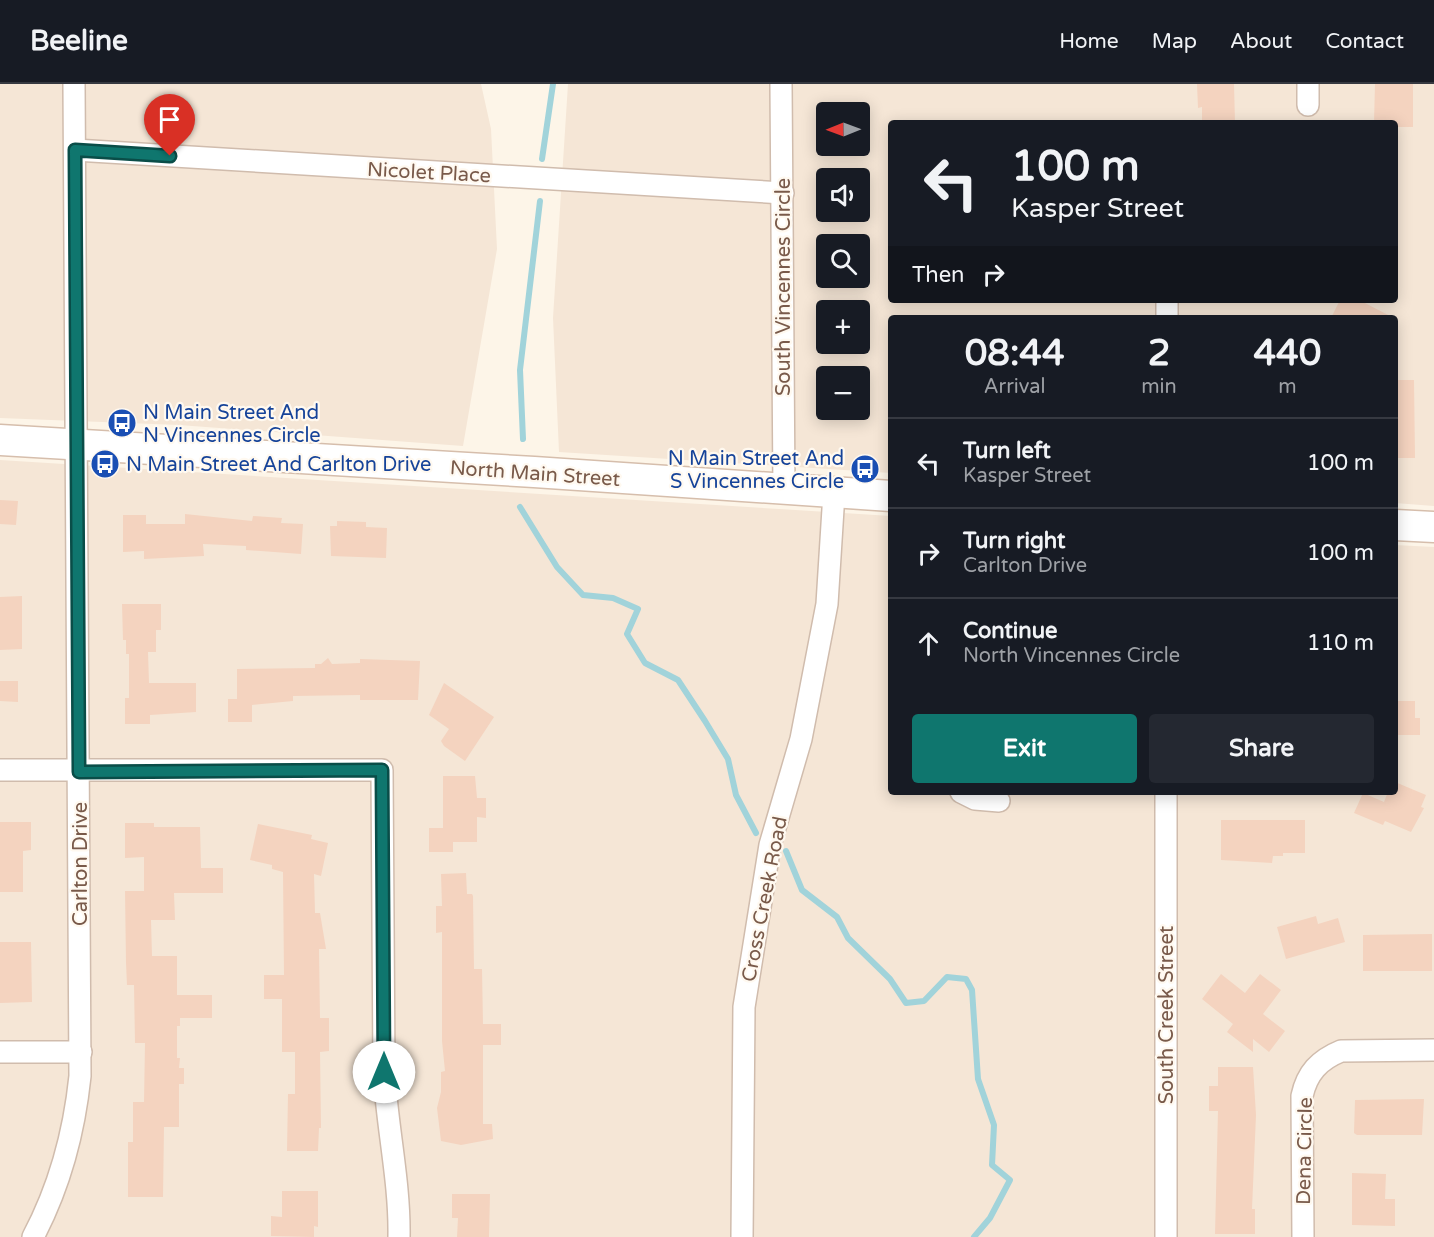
<!DOCTYPE html>
<html lang="en">
<head>
<meta charset="utf-8">
<style>
	body { margin:0; font-family:"Varela Round",sans-serif; background:#242831; color:#f1f3f6; height:100vh; display:flex; flex-direction:column; font-size:22px; white-space:nowrap }
	* { box-sizing:border-box; margin:0 }
	p { font-size:20px; color:#9ea1a6 }
	.icon { flex:none; width:33px; height:33px; fill:none; stroke:currentColor; stroke-width:2; stroke-linecap:round; stroke-linejoin:round }
	.map { position:relative; flex:1; overflow:hidden }
	.side { position:absolute; left:888px; top:231px; width:510px; height:480px; display:flex; flex-direction:column; background:#171b24; border-radius:6px; box-shadow:0 3px 15px #0003 }
	.side>* { flex:none }
	.hud { position:absolute; left:888px; top:36px; width:510px; height:183px; border-radius:6px; box-shadow:0 3px 15px #0003; background:#171b24; color:#f1f3f6; overflow:hidden }
	.needle { width:39px; rotate:269deg }
	.buttons { position:absolute; left:816px; top:18px; display:grid; gap:12px }
	.buttons a { display:grid; place-items:center; width:54px; height:54px; border-radius:6px; background:#171b24; box-shadow:0 3px 15px #0003; font-size:30px }
	.pin { position:absolute; display:grid; place-items:center; width:51px; height:51px; color:#fff; margin:-62px -26px; border-radius:50% 50% 50% 0; rotate:-45deg; box-shadow:0 0 6px #0007 }
	.pin .icon { rotate:45deg }
	.me { position:absolute; width:66px; margin:-33px; rotate:0deg; stroke-linejoin:round; filter:drop-shadow(0 0 4px #0008) }
	.turn { display:flex; align-items:center; gap:21px; height:126px; padding:0 24px; font-size:27px }
	.turn .icon { width:78px; height:78px; stroke-width:2.5 }
	.turn b { display:block; font-size:42px; line-height:51px }
	.then { display:flex; align-items:center; height:57px; padding:0 24px; background:#0003; gap:12px; font-size:22px }
	.eta { display:flex; justify-content:space-evenly; align-items:center; height:102px; text-align:center }
	.eta b { font-size:36px; font-weight:700; line-height:42px }
	.cta { display:flex; gap:12px; margin-top:auto; padding:12px 24px }
	.cta a { flex:1; height:69px; border-radius:6px; background:#0f766e; color:#fff; font-size:24px; font-weight:700; line-height:69px; text-align:center }
	.cta a+a { background:#242831; color:#f1f3f6 }
	ul { padding:0; list-style:none }
	li { display:flex; align-items:center; gap:18px; height:90px; padding:0 24px; border-top:2px solid #363941 }
	li div { flex:1 }
	li b { display:block; font-size:22px }
	li em { font-style:normal }
	header { display:flex; align-items:center; gap:36px; box-sizing:border-box; height:84px; padding:0 30px; background:#171b24; border-bottom:2px solid #363941 }
	header strong { font-size:28px }
	nav { display:flex; gap:33px; margin-inline-start:auto; font-size:21px }
	.map>svg:first-child { display:block }
</style>
</head>
<body>
<header>
<strong>Beeline</strong>
<nav><a>Home</a><a>Map</a><a>About</a><a>Contact</a></nav>
</header>
<div class="map">
<svg width="1434" height="1153" viewBox="0 0 1434 1153">
	<rect width="100%" height="100%" fill="#fdf5e8"/>
	<!-- residential -->
	<g fill="#f5e6d6" fill-rule="evenodd">
		<polygon points="0,0 481,0 491,45 497,165 463,362 179,341 0,334"/>
		<path d="M568,0H1434V422L1395,419V234H891V389L559,368L553,234ZM826,28H860V62H826ZM891,39H1395V216H891ZM826,94H860V128H826ZM826,160H860V194H826ZM826,226H860V260H826ZM826,292H860V326H826Z"/>
		<polygon points="0,376 891,432 891,708 1395,708 1395,461 1434,463 1434,1153 0,1153"/>
	</g>
	<g fill="none" stroke-linecap="round" stroke-linejoin="round">
		<!-- stream -->
		<g stroke="#a1d3da" stroke-width="6">
			<polyline points="542,75 553,0"/>
			<polyline points="523,355 520,286 540,117"/>
			<polyline points="520,423 557,483 583,511 613,514 638,525 627,550 645,579 678,596 705,637 728,675 736,711 756,749"/>
			<polyline points="786,767 802,806 837,833 848,854 890,895 906,919 924,917 947,893 966,895 972,906 978,995 994,1041 992,1081 1010,1096 990,1134 974,1153"/>
		</g>
	</g>
	<!-- building -->
	<g fill="#f4d3bf">
		<polygon points="1197,0 1234,0 1235,39 1202,39 1202,23 1198,24"/>
		<polygon points="1375,0 1413,0 1413,43 1395,43 1395,39 1374,39"/>
		<polygon points="1340,216 1359,216 1394,234 1331,234"/>
		<polygon points="1395,296 1414,296 1415,374 1395,374"/>
		<polygon points="0,416 18,417 16,441 0,440"/>
		<polygon points="185,430 252,437 253,432 282,434 281,439 303,440 301,470 246,466 246,462 203,460 204,472 144,475 144,467 123,468 123,431 146,431 146,440 185,440"/>
		<polygon points="337,437 366,438 366,443 387,444 386,474 331,472 330,442 337,442"/>
		<polygon points="22,512 22,565 0,566 0,513"/>
		<polygon points="122,520 161,520 161,546 156,546 156,568 148,568 149,599 196,599 196,628 150,631 150,640 125,640 125,614 129,614 129,570 126,570 126,556 123,556"/>
		<polygon points="328,574 332,580 360,579 360,575 420,577 418,616 360,616 360,611 293,612 293,617 252,621 252,638 228,638 228,615 237,615 237,585 315,584 315,580 321,580"/>
		<polygon points="0,597 18,597 18,618 0,617"/>
		<polygon points="444,599 494,633 465,677 444,662 441,657 449,645 429,631"/>
		<polygon points="1395,617 1415,617 1415,634 1420,634 1420,651 1395,651"/>
		<polygon points="443,692 475,692 477,714 486,714 486,734 477,733 477,758 453,758 453,768 429,768 429,744 443,744"/>
		<polygon points="1395,698 1426,711 1421,723 1424,724 1411,748 1385,737 1383,741 1354,729 1363,709 1384,718 1388,708 1395,708"/>
		<polygon points="1221,736 1305,736 1305,769 1283,769 1283,772 1273,772 1272,779 1221,776"/>
		<polygon points="0,738 31,738 31,766 23,767 23,808 0,808"/>
		<polygon points="125,739 154,739 154,743 200,743 201,784 223,784 223,809 174,809 175,836 151,836 152,872 177,872 177,911 212,911 212,934 180,934 180,942 177,942 177,974 180,974 179,984 184,984 184,1000 179,1000 179,1043 164,1043 163,1113 128,1113 128,1058 133,1058 133,1018 144,1018 145,959 135,959 134,901 127,901 126,879 125,807 144,807 144,773 125,774"/>
		<polygon points="258,740 312,751 311,755 328,759 321,792 314,790 315,829 320,829 326,865 319,865 320,934 329,934 329,967 320,968 321,1044 319,1044 318,1067 287,1067 288,1010 295,1010 295,968 282,968 282,915 264,915 264,891 284,891 283,788 272,785 272,781 250,776"/>
		<polygon points="466,789 467,810 472,810 473,812 474,885 482,885 483,940 501,940 501,961 483,961 483,1040 492,1040 493,1055 461,1061 441,1057 437,1024 441,1008 441,988 445,987 442,957 442,848 436,849 436,822 442,822 441,790"/>
		<polygon points="1316,832 1318,840 1338,834 1345,858 1286,875 1277,843"/>
		<polygon points="1432,850 1432,887 1363,887 1363,851"/>
		<polygon points="0,858 31,858 32,918 0,919"/>
		<polygon points="1221,890 1245,909 1260,890 1281,906 1263,930 1285,947 1269,968 1253,955 1253,968 1227,948 1233,940 1202,915"/>
		<polygon points="1218,983 1253,983 1256,1031 1252,1125 1255,1125 1255,1150 1215,1150 1218,1027 1209,1027 1209,1002 1218,1002"/>
		<polygon points="1424,1015 1422,1051 1357,1051 1354,1049 1355,1016"/>
		<polygon points="1352,1089 1386,1090 1385,1115 1395,1115 1395,1142 1352,1141"/>
		<polygon points="282,1107 318,1107 318,1143 314,1142 314,1153 271,1152 271,1132 282,1133"/>
		<polygon points="452,1110 490,1110 489,1153 457,1153 458,1134 452,1134"/>
	</g>
	<g fill="none" stroke-linecap="round" stroke-linejoin="round">
		<!-- minor casing -->
		<g stroke="#d0bcad" stroke-width="24">
			<g id="minor">
				<polyline points="781,0 784,406"/>
				<polyline points="1308,0 1308,21"/>
				<polyline points="75,66 783,109"/>
				<polyline points="1167,234 1167,216"/>
				<path d="M0,686H382L384,988C387,1043 400,1098 399,1153"/>
				<polyline points="961,708 975,715 999,717"/>
				<polyline points="1166,708 1166,1153"/>
				<polyline points="0,968 81,968"/>
				<path d="M33,1153C60,1102 74,1050 80,992L74,0"/>
				<polyline points="742,1153 744,923 770,761 801,655 827,520 834,409"/>
				<path d="M1303,1153L1302,1012C1307,989 1319,976 1341,967L1434,966"/>
			</g>
		</g>
		<!-- secondary casing -->
		<g stroke="#d6beac" stroke-width="33">
			<g id="secondary">
				<polyline points="0,356 534,388 891,412"/>
				<polyline points="1395,441 1434,443"/>
			</g>
		</g>
		<!-- minor -->
		<use href="#minor" stroke="#fff" stroke-width="21"/>
		<!-- secondary -->
		<use href="#secondary" stroke="#fff" stroke-width="30"/>
	</g>
	<g fill="none" stroke-linecap="round" stroke-linejoin="round">
		<!-- route casing -->
		<g stroke="#0a4d48" stroke-width="15">
			<polyline id="route" points="170,72 75,66 79,688 382,686 384,988"/>
		</g>
		<!-- route -->
		<use href="#route" stroke="#0f766e" stroke-width="10"/>
	</g>
	<!-- icons -->
	<defs>
		<g id="bus-disc" transform="scale(1.5)"><circle r="9.5" fill="#1a4fb4" stroke="#fff9f0"/><path d="M-5-6H5V4H4V6H2V4H-2V6H-4V4H-5ZM-3.5-4V0h7V-4ZM-3.5 1.2v1.5H-2V1.2ZM2 1.2v1.5H3.5V1.2Z" fill="#fff"/></g>
	</defs>
	<g fill-rule="evenodd">
		<use href="#bus-disc" x="122" y="339"/>
		<use href="#bus-disc" x="105" y="380"/>
		<use href="#bus-disc" x="865" y="385"/>
	</g>
	<g text-anchor="middle" stroke-width="4.5" stroke-linejoin="round" paint-order="stroke">
		<!-- street labels -->
		<g font-size="20" fill="#795a4a" stroke="#fff9f0">
			<text transform="translate(429 88) rotate(3)" y="7">Nicolet Place</text>
			<text transform="translate(783 203) rotate(-90)" y="7">South Vincennes Circle</text>
			<text transform="translate(535 389) rotate(4)" y="7">North Main Street</text>
			<text transform="translate(80 780) rotate(-90)" y="7">Carlton Drive</text>
			<text transform="translate(764 815) rotate(-79)" y="7">Cross Creek Road</text>
			<text transform="translate(1166 931) rotate(-90)" y="7">South Creek Street</text>
			<text transform="translate(1304 1067) rotate(-89)" y="7">Dena Circle</text>
		</g>
		<!-- transit labels -->
		<g font-size="20" fill="#164399" stroke="#fff9f0" text-anchor="start">
			<text x="143" y="335">N Main Street And<tspan x="143" dy="23">N Vincennes Circle</tspan></text>
			<text x="844" y="381" text-anchor="end">N Main Street And<tspan x="844" dy="23">S Vincennes Circle</tspan></text>
			<text x="126" y="387">N Main Street And Carlton Drive</text>
		</g>
	</g>
</svg>
<div class="buttons">
<a><svg class="needle" viewBox="-14 -14 28 28"><path d="M0-13l5 13h-10z" fill="#e53935"/><path d="M0 13l5-13h-10z" fill="#9ea1a6"/></svg></a>
<a><svg class="icon" aria-label="sound" viewBox="0 0 24 24"><path d="M4 9h4l5-4v14l-5-4H4zM17 9q2 3 0 6"/></svg></a>
<a><svg class="icon" aria-label="search" viewBox="0 0 24 24"><circle cx="10" cy="10" r="6"/><path d="M15 15l6 6"/></svg></a>
<a>+</a>
<a>−</a>
</div>
<div class="pin" style="left:170px;top:72px;background:#d93025"><svg class="icon" aria-label="arrive" viewBox="0 0 24 24"><path d="M6 21V4h12l-3 4 3 4H6"/></svg></div>
<svg class="me" style="left:384px;top:988px" viewBox="-20 -20 40 40"><circle r="19" fill="#fff"/><path d="M0-13L10 11 0 6-10 11z" fill="#0f766e"/></svg>
<div class="hud">
<div class="turn"><svg class="icon" aria-label="left" viewBox="0 0 24 24"><path d="M17 20v-9H6M10 6l-5 5 5 5"/></svg><div><b>100 m</b>Kasper Street</div></div>
<div class="then">Then<svg class="icon" aria-label="right" viewBox="0 0 24 24"><path d="M7 20v-9h11M14 6l5 5-5 5"/></svg></div>
</div>
<section class="side">
<div class="eta">
<div><b>08:44</b><p>Arrival</p></div>
<div><b>2</b><p>min</p></div>
<div><b>440</b><p>m</p></div>
</div>
<ul>
<li><svg class="icon" aria-label="left" viewBox="0 0 24 24"><path d="M17 20v-9H6M10 6l-5 5 5 5"/></svg><div><b>Turn left</b><p>Kasper Street</p></div><em>100 m</em></li>
<li><svg class="icon" aria-label="right" viewBox="0 0 24 24"><path d="M7 20v-9h11M14 6l5 5-5 5"/></svg><div><b>Turn right</b><p>Carlton Drive</p></div><em>100 m</em></li>
<li><svg class="icon" aria-label="ahead" viewBox="0 0 24 24"><path d="M12 20V5M6 11l6-6 6 6"/></svg><div><b>Continue</b><p>North Vincennes Circle</p></div><em>110 m</em></li>
</ul>
<div class="cta"><a>Exit</a><a>Share</a></div>
</section>
</div>
</body>
</html>
